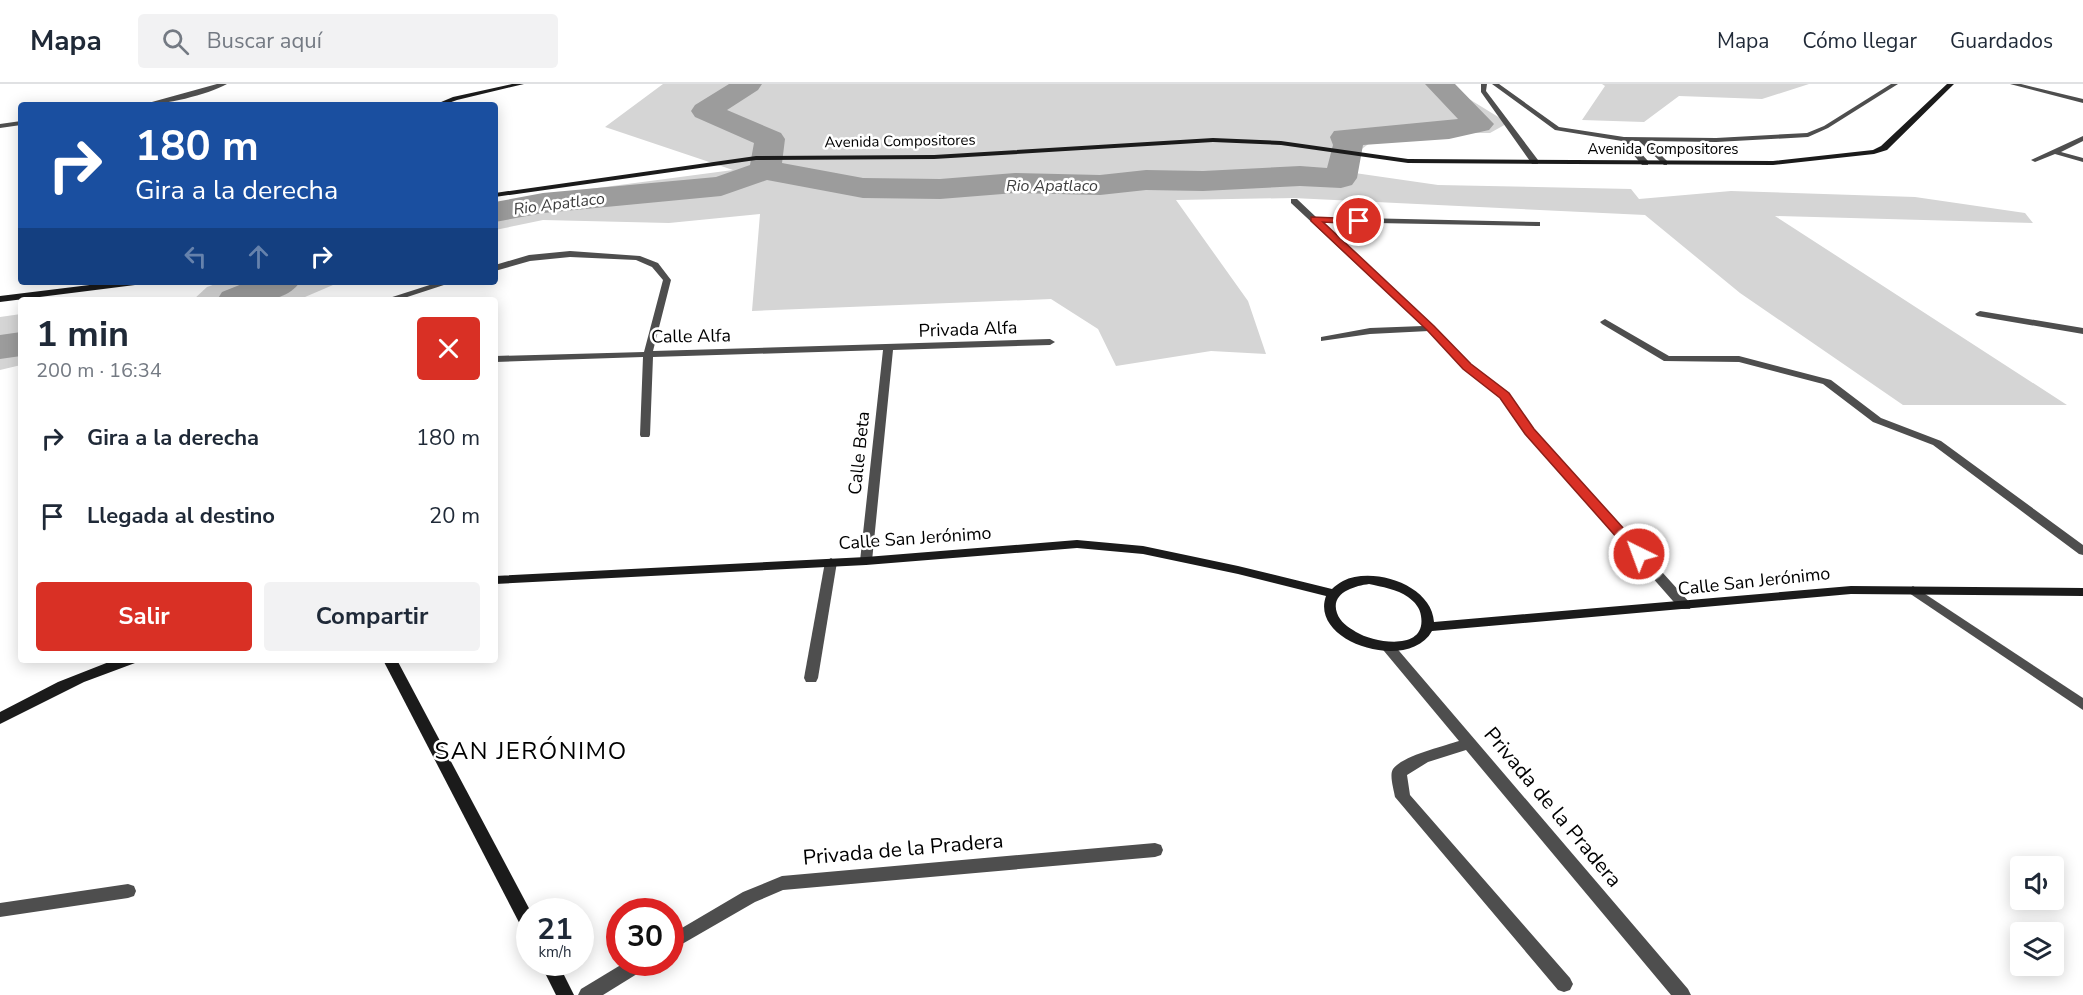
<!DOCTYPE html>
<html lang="es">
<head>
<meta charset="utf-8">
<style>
	body { margin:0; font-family:"Nunito Sans",sans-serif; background:#f2f2f3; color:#1f2937; height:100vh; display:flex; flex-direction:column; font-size:22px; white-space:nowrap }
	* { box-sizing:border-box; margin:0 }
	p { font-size:20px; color:#747a83 }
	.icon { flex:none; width:33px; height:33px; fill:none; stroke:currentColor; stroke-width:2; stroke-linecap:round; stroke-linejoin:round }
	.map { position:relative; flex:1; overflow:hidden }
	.sheet { position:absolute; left:18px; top:213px; width:480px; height:366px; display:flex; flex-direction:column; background:#fff; border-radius:6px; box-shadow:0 3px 15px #0003 }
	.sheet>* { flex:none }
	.top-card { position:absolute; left:18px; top:18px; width:480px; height:183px; border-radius:6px; box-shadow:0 3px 15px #0003; background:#1a4fa0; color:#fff; overflow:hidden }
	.fabs { position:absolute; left:2010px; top:772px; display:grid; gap:12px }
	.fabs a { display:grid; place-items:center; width:54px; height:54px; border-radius:6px; background:#fff; box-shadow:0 3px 15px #0003; font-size:30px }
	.speed { position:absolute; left:516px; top:814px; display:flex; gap:12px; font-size:30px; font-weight:700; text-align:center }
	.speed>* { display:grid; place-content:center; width:78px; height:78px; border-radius:50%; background:#fff; box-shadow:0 3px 15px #0003; line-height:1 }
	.speed small { font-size:15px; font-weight:400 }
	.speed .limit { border:9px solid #d22; background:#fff; color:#111 }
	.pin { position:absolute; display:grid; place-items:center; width:51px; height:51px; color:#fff; margin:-26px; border:3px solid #fff; border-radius:50%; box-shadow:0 2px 6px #0007 }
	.me { position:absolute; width:66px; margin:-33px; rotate:318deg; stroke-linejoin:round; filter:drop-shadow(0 0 4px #0008) }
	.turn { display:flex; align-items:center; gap:21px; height:126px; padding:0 18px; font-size:27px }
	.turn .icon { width:78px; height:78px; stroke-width:2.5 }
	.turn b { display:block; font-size:42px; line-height:51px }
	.lanes { display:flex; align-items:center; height:57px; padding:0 18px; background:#0003; justify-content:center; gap:30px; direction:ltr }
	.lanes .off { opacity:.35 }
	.round { display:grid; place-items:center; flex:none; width:63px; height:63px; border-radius:6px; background:#f2f2f3 }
	.overview { display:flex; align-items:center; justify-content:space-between; height:102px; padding:0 18px }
	h1 { font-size:36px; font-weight:700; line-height:45px }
	.action { display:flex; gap:12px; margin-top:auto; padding:12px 18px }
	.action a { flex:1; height:69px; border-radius:6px; background:#d93025; color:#fff; font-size:24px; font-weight:700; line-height:69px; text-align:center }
	.action a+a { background:#f2f2f3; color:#1f2937 }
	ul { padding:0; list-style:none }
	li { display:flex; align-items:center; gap:18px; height:78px; padding:0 18px }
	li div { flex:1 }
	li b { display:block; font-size:22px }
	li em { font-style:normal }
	header { display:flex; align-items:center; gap:36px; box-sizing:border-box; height:84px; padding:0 30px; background:#fff; border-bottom:2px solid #e0e1e3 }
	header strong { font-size:28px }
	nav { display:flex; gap:33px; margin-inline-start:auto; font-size:21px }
	.search { width:420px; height:54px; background:#f2f2f3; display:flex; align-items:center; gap:15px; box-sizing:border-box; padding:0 21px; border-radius:6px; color:#747a83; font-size:22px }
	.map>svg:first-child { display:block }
</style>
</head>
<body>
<header>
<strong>Mapa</strong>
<div class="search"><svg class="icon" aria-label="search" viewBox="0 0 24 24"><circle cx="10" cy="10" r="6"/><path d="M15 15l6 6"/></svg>Buscar aquí</div>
<nav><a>Mapa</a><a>Cómo llegar</a><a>Guardados</a></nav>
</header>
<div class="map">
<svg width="2083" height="911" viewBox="0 0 2083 911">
	<rect width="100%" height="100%" fill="#fff"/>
	<!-- green -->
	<g fill="#d5d5d5">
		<polygon points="663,0 1450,0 1448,2 1508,39 1490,49 1383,49 1334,86 1438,101 1631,105 1639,115 1731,107 1915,113 2025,129 2033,139 1775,132 2067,321 1903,321 1740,209 1645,131 1293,114 1176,116 1248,217 1266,270 1211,267 1116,282 1098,245 1051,215 752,227 760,130 669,139 543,136 495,146 495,123 582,106 733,86 605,43"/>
		<polygon points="1602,0 1809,0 1762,15 1679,12 1644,38 1582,36 1605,2"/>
		<polygon points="221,198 340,198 298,216 193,216 207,203"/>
		<polygon points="21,230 21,281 0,286 0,233"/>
	</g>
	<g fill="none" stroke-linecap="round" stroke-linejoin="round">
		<!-- river -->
		<g fill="#9c9c9c" fill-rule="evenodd">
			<polygon points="729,0 762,0 758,6 727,26 781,49 785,55 782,79 863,94 940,95 1015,89 1100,91 1146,86 1203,87 1300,82 1327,84 1333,61 1330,53 1334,47 1458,35 1425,0 1455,0 1494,40 1489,46 1449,55 1363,61 1357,94 1352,101 1341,104 1300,102 1203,107 1146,106 1100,111 1015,109 940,115 863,114 767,96 721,112 543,129 495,138 495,118 543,109 716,93 750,81 754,59 695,33 691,27 695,21"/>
			<path d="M247,198H300C283,223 243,216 217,216L222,208Z"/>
			<polygon points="21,248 21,272 0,275 0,251"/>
		</g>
		<!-- street -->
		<g fill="#4e4e4e" fill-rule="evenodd">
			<path d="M217,0H227C207,11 164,21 141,21Z"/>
			<polygon points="1481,0 1487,0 1486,7 1538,76 1538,80 1532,80 1481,8"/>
			<polygon points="1492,0 1499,0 1559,43 1624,53 1716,54 1807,49 1824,42 1891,0 1898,0 1828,44 1808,53 1716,58 1647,57 1667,77 1667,81 1664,81 1639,57 1630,57 1648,77 1648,81 1642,81 1622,57 1555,46"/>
			<polygon points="2010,0 2021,0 2083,15 2083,19"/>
			<polygon points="21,37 21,41 0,44 0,40"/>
			<polygon points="2083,52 2083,57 2061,68 2083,74 2083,78 2055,70 2035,78 2031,76"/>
			<polygon points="1291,115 1297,115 1316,133 1540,138 1540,142 1537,142 1321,138 1434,242 1470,280 1509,309 1534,346 1690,519 1691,522 1690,525 1680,525 1526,350 1501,313 1464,284 1429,247 1370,250 1321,257 1321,253 1370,244 1423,242 1291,119"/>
			<polygon points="570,167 640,172 658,179 671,196 653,267 1050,255 1055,258 1050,261 893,266 872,477 866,481 860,477 883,266 653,273 650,351 649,353 641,353 640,351 643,273 495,278 495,272 644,268 663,196 652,183 636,176 570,173 530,177 495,187 495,181 529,171"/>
			<polygon points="439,198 453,198 398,216 383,216"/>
			<polygon points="1980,227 2083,244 2083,250 1977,232 1975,230"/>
			<polygon points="1605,235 1669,272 1739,272 1831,296 1881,334 1941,357 2083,461 2083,471 2079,470 1933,361 1873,338 1823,300 1739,278 1664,277 1602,240 1600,238"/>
			<polygon points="831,474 837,478 818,594 816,598 806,598 804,594 825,478"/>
			<polygon points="1913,502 2083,614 2083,626 1909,509 1907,506"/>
			<path d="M1389,559L1394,561L1688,905L1691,911H1671L1466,666L1428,678L1407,691L1410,711L1570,894L1573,900L1570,906L1564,908L1558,906L1395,713C1394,706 1389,691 1393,685C1402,672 1444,662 1459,657L1384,567L1382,564L1384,561Z"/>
			<polygon points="1155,759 1161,761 1163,766 1161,771 1155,773 783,806 755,818 670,867 670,851 743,808 782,792"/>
			<polygon points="128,800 134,802 136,807 134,812 128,814 0,833 0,819"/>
			<polygon points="624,879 648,879 645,885 603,911 578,911 581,905"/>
		</g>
		<!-- secondary -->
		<g fill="#1b1b1b" fill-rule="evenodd">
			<polygon points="512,0 524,0 457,16 443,21 434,21 453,13"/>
			<polygon points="1947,0 1954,0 1887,66 1874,70 1773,81 1408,79 1281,61 1213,58 934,75 756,76 495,113 495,109 756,72 934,71 1213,54 1281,57 1408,75 1773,77 1873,66 1881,62"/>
			<polygon points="114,198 139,198 135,201 0,218 0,212"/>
			<path d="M1077,456L1143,462L1238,482L1332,505C1335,502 1339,499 1343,497C1373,482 1432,501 1434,538L1851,502L2083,504V512L1851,510L1432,547C1409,589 1309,559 1326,512L1238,490L1143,470L1077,464L866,481L495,500V492L866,473ZM1369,500C1382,503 1397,505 1408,513C1415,518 1420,524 1421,532C1427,568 1374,559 1356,548C1348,543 1340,538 1337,529C1330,509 1354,502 1369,500Z"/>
			<polygon points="114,576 137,576 135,579 84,598 0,640 0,628 58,598"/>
			<polygon points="383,576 397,576 531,828 530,850 524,848"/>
			<polygon points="540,879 558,879 574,911 556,911"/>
		</g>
	</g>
	<!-- route -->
	<polygon fill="#d93025" stroke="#8d1f18" stroke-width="1.5" points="1311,133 1362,135 1362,139 1359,140 1323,138 1434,242 1471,280 1509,309 1534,345 1643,466 1646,470 1643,473 1634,473 1525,350 1500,314 1463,285 1427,246 1311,137"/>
	<g text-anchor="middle" stroke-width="5" stroke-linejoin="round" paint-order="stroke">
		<!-- far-street labels -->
		<g font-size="15" fill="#000" stroke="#fff">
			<text transform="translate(900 57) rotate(-1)" y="5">Avenida Compositores</text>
			<text x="1663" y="70">Avenida Compositores</text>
		</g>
		<!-- far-water labels -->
		<g font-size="16" font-style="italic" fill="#3d3d3d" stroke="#fff">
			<text x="1052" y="107">Rio Apatlaco</text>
			<text transform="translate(559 119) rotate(-7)" y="6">Rio Apatlaco</text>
		</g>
		<!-- street labels -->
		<g font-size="18" fill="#000" stroke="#fff">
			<text transform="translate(968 245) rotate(-2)" y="6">Privada Alfa</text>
			<text transform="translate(691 252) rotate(-1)" y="6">Calle Alfa</text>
			<text transform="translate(859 369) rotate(-84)" y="6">Calle Beta</text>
			<text transform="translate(915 454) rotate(-4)" y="6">Calle San Jerónimo</text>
			<text transform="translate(1754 497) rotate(-6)" y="6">Calle San Jerónimo</text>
		</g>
		<!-- near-street labels -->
		<g font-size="21" fill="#000" stroke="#fff">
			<text transform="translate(1553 723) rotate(50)" y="7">Privada de la Pradera</text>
			<text transform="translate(903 765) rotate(-5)" y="7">Privada de la Pradera</text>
		</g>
		<!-- near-neighbourhood labels -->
		<g font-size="24" letter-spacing="1.5" fill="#000" stroke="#fff">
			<text x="531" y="675">SAN JERÓNIMO</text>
		</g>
	</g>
</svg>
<div class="fabs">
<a><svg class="icon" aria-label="sound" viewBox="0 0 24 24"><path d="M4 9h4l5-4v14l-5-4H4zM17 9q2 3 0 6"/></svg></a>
<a><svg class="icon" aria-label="layers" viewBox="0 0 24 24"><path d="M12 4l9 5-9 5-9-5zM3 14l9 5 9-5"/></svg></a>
</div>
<div class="speed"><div>21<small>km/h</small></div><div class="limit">30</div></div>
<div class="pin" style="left:1359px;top:137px;background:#d93025"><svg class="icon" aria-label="arrive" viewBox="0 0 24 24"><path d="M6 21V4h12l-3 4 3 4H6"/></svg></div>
<svg class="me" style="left:1639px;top:470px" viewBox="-20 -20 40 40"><circle r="17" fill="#d93025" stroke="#fff" stroke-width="3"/><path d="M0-11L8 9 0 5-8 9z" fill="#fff"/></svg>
<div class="top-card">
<div class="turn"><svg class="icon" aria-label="right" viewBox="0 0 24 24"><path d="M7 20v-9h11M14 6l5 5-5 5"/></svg><div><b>180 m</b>Gira a la derecha</div></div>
<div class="lanes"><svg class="icon off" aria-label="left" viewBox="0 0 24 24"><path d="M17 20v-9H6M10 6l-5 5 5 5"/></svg><svg class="icon off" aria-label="ahead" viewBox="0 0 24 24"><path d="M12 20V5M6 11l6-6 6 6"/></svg><svg class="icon" aria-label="right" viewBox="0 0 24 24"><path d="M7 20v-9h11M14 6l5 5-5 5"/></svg></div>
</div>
<section class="sheet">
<div class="overview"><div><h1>1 min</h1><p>200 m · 16:34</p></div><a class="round" style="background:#d93025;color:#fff"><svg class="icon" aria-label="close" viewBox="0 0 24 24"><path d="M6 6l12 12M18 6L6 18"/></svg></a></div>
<ul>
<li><svg class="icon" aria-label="right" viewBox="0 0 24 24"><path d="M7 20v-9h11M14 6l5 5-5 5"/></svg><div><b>Gira a la derecha</b></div><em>180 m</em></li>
<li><svg class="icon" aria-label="arrive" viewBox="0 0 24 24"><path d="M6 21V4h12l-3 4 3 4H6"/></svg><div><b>Llegada al destino</b></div><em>20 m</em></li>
</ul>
<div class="action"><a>Salir</a><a>Compartir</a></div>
</section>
</div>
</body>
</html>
